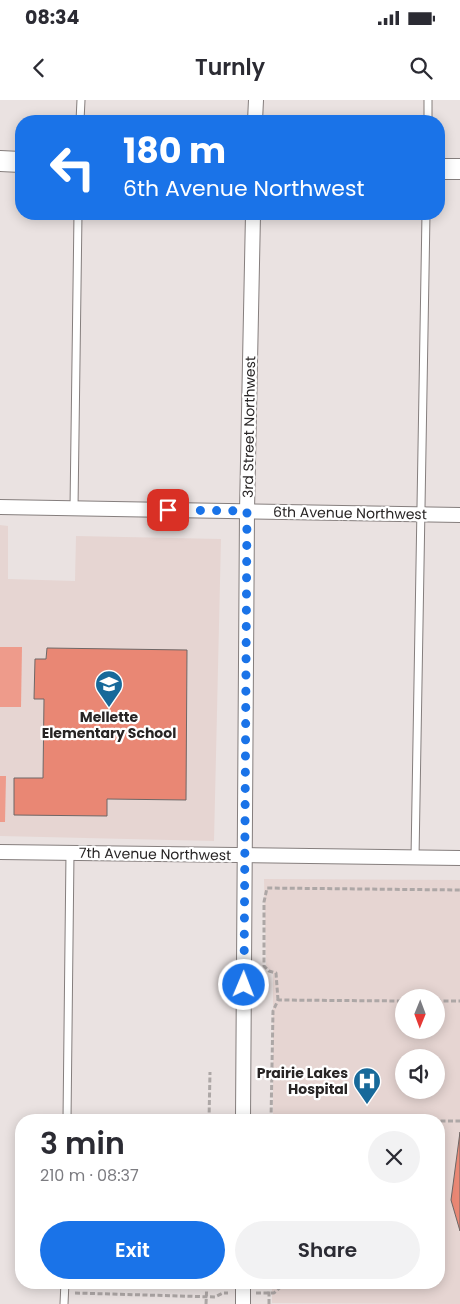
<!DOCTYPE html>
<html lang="en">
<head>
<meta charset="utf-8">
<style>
	body { margin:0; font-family:Poppins,sans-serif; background:#f2f2f3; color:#2b2b33; height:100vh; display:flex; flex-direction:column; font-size:19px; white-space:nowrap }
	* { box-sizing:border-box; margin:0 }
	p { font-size:16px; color:#7c7c81 }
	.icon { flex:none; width:28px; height:28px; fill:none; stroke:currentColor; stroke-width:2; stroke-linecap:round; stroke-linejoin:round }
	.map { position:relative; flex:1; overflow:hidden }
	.details { position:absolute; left:15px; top:1014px; width:430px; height:175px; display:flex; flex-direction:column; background:#fff; border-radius:20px; box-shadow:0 2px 12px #0003 }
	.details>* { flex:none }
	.banner { position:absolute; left:15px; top:15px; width:430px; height:105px; border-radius:20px; box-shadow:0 2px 12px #0003; background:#1a73e8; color:#fff; overflow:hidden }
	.needle { width:32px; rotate:181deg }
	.buttons { position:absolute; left:395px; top:889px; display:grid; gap:10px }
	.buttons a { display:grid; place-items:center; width:50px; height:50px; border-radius:50%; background:#fff; box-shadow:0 2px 12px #0003; font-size:25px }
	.pin { position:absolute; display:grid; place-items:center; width:42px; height:42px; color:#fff; margin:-21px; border-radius:10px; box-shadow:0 2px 8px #0006 }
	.me { position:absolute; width:55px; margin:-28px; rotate:1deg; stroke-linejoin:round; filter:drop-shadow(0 0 4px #0008) }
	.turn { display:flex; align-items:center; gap:18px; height:105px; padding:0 25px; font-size:22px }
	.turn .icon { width:65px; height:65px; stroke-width:2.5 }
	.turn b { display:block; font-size:35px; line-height:42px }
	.round { display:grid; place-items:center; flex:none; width:52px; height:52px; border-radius:26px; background:#f2f2f3 }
	.headline { display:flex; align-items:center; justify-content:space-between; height:85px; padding:0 25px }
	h1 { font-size:30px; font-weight:600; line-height:38px }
	.button { display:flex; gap:10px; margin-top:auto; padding:10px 25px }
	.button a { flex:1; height:58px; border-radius:30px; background:#1a73e8; color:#fff; font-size:20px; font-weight:600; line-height:58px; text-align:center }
	.button a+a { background:#f2f2f3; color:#2b2b33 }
	.status { display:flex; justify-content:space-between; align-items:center; height:35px; padding:0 25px; background:#fff; direction:ltr }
	.status svg { height:14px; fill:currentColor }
	header { display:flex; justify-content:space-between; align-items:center; height:65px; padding:0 25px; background:#fff; font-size:22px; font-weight:600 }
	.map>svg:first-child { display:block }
</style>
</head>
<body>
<div class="status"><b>08:34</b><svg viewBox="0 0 49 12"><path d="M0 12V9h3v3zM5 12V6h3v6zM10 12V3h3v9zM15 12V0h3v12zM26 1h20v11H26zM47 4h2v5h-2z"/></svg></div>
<header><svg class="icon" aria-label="back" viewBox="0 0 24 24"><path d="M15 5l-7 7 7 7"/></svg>Turnly<svg class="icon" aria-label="search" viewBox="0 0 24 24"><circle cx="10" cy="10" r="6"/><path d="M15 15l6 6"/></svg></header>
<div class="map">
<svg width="460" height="1204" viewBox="0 0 460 1204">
	<rect width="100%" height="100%" fill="#eae2e1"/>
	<!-- built -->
	<g fill="#e6d5d2" fill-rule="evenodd">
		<polygon points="0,425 8,426 8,479 75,481 76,436 221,439 214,741 0,736"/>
		<path d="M264,779L460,780V1204L272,1203V1183L439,1182V1020H273V873L266,867ZM404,898H436V930H404ZM404,958H436V990H404Z"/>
	</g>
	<!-- green -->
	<g fill="#ee9b8b">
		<polygon points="0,547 22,547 21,607 0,607"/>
		<polygon points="0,676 6,676 5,722 0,722"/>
	</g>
	<!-- building -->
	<g fill="#e98774" stroke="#6e6766">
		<polygon points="47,548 187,550 186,700 107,699 107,716 14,715 14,678 43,678 44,599 34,599 35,559 46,559"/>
		<polygon points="460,1032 460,1131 451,1100"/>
	</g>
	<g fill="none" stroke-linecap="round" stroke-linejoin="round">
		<!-- lane casing -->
		<g stroke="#857e7d" stroke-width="9">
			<g id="lane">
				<polyline points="80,21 81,0"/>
				<polyline points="428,21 428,0"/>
				<polyline points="74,408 78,114"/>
				<polyline points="415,758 426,114"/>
				<polyline points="67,1020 70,753"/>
				<polyline points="64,1204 65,1182"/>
			</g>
		</g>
		<!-- street casing -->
		<g stroke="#857e7d" stroke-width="16">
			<g id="street">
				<polyline points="255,21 256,0"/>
				<polyline points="0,407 460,415"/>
				<polyline points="0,752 460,758"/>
				<polyline points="243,1020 247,411 253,114"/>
				<polyline points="243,1204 243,1182"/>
			</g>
		</g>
		<!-- secondary casing -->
		<g stroke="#857e7d" stroke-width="22">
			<g id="secondary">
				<polyline points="0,61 21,62"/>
				<polyline points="439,69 460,69"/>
			</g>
		</g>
		<!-- path -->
		<g stroke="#ada7a6" stroke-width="3" stroke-dasharray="5 2.5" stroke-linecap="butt">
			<polyline points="278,900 276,873 269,871 264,866 264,802 267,788 460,790"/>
			<polyline points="436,901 460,901"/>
			<polyline points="209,1020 210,972"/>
			<polyline points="271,1020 273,911 278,900 404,901"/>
			<polyline points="439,1073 440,1021 460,1021"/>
			<polyline points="75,1193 215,1197 223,1193 228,1193"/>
			<polyline points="256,1193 274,1193 286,1182"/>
			<polyline points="206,1204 207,1182"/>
			<polyline points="269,1204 269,1182"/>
		</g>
		<!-- lane -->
		<use href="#lane" stroke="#fff" stroke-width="7"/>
		<!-- street -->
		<use href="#street" stroke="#fff" stroke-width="14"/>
		<!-- secondary -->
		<use href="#secondary" stroke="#fff" stroke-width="20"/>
	</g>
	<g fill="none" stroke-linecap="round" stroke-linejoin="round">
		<!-- route -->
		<polyline stroke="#1a73e8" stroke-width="9" stroke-dasharray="0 16.2" points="168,410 247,411 244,885"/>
	</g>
	<!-- icons -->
	<defs>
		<g id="school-pin" transform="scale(1.4375)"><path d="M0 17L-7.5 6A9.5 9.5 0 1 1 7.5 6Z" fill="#17699a" stroke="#fff"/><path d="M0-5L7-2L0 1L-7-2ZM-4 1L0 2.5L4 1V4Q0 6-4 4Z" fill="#fff"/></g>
		<g id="hospital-pin" transform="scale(1.4375)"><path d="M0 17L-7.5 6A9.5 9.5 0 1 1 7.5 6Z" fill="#17699a" stroke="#fff"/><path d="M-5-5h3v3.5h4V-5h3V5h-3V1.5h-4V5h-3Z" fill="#fff"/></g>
	</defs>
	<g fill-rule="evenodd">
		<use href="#school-pin" x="109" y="584"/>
		<use href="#hospital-pin" x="367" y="981"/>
	</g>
	<g text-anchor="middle" stroke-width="4.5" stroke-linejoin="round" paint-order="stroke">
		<!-- street labels -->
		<g font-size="14" fill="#272424" stroke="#fff">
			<text transform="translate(249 327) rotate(-89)" y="5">3rd Street Northwest</text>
			<text transform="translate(350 413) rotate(1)" y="5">6th Avenue Northwest</text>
			<text transform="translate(155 754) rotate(1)" y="5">7th Avenue Northwest</text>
		</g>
		<!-- poi labels -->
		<g font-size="14" font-weight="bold" fill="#272424" stroke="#fff">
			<text x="109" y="622">Mellette<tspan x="109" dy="16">Elementary School</tspan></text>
			<text x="348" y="978" text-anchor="end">Prairie Lakes<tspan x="348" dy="16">Hospital</tspan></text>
		</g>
	</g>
</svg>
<div class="buttons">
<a><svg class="needle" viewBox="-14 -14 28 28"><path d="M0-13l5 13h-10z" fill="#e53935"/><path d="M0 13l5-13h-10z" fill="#7c7c81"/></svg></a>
<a><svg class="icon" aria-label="sound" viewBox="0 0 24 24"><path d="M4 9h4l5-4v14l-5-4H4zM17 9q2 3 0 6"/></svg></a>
</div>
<div class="pin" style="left:168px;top:410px;background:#d93025"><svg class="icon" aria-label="arrive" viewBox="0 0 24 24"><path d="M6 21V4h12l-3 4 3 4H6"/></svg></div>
<svg class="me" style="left:244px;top:885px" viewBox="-20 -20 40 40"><circle r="17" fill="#1a73e8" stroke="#fff" stroke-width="3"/><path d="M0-11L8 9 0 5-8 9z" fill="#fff"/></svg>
<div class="banner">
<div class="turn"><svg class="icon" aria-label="left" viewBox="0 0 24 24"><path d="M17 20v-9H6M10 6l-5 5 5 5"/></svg><div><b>180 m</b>6th Avenue Northwest</div></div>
</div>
<section class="details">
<div class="headline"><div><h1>3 min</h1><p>210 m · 08:37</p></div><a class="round"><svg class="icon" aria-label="close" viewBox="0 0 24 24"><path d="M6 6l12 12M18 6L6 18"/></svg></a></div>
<div class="button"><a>Exit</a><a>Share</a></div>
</section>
</div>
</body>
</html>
